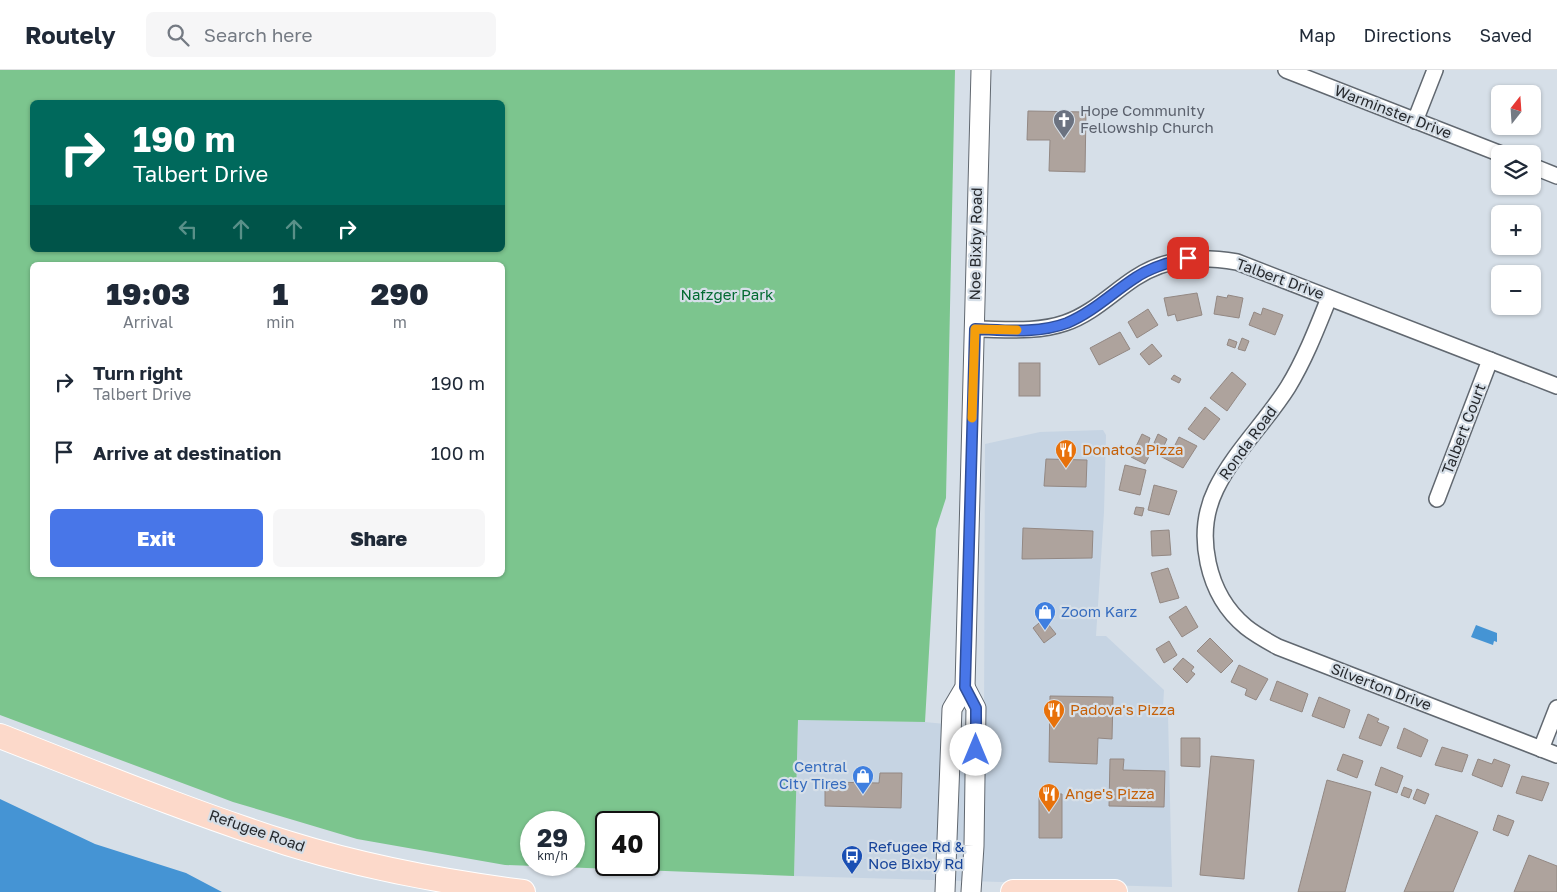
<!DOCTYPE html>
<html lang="en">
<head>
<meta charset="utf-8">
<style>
	body { margin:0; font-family:"Golos Text",sans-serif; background:#f6f6f7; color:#1f2937; height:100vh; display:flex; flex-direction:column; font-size:19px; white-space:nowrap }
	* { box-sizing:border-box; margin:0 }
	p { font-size:16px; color:#747a83 }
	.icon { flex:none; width:28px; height:28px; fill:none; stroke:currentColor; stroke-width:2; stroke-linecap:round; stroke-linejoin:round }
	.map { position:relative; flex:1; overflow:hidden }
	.details { position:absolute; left:30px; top:192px; width:475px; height:315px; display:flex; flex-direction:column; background:#fff; border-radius:8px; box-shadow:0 1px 4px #0004 }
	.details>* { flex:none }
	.guide { position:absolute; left:30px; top:30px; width:475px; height:152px; border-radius:8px; box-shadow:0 1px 4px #0004; background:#00695c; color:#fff; overflow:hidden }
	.needle { width:32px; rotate:17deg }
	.tools { position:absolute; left:1491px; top:15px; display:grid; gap:10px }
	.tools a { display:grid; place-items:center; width:50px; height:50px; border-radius:8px; background:#fff; box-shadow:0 1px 4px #0004; font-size:25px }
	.speed { position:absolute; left:520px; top:741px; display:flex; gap:10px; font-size:25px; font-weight:700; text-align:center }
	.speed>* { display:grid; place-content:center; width:65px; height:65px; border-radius:50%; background:#fff; box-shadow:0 1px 4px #0004; line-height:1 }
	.speed small { font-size:12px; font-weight:400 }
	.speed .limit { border:2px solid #111; border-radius:8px; background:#fff; color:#111 }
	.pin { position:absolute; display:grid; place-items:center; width:42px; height:42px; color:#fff; margin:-21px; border-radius:10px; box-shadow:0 2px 8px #0006 }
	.me { position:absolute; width:55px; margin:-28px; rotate:0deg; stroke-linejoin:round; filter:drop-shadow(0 0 4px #0008) }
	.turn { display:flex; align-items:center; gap:18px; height:105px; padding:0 20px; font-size:22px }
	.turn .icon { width:65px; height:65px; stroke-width:2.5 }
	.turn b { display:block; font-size:35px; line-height:42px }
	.lanes { display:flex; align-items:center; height:48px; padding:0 20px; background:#0003; justify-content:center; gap:25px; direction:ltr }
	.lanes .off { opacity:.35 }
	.eta { display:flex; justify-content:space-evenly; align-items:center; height:85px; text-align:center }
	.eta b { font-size:30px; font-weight:800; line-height:35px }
	.action { display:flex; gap:10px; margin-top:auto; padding:10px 20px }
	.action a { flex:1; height:58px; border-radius:8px; background:#4876e8; color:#fff; font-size:20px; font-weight:800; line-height:58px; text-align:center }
	.action a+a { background:#f6f6f7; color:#1f2937 }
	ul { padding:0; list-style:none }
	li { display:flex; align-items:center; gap:15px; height:70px; padding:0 20px }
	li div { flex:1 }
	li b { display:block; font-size:19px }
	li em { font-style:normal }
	header { display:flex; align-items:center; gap:30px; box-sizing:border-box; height:70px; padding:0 25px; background:#fff; border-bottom:1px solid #e0e1e3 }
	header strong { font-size:24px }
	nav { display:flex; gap:28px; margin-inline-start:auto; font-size:18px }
	.search { width:350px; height:45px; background:#f6f6f7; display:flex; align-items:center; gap:12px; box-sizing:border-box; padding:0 18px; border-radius:8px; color:#747a83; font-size:19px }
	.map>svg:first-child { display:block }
</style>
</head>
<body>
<header>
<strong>Routely</strong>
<div class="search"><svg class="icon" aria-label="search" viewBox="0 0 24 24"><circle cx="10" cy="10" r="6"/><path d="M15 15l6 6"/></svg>Search here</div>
<nav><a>Map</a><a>Directions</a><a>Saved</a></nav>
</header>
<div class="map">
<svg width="1557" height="822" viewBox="0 0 1557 822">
	<rect width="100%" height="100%" fill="#d6dfe8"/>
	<!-- built -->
	<polygon fill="#c6d4e3" points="1103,360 1106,365 1104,442 1096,566 1106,566 1164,620 1163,638 1168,644 1172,817 794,806 798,650 925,652 984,658 985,374 1040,362"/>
	<!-- green -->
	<path fill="#7cc58e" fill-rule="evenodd" d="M0,0H955L946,428L936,459L925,652L798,650L794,806L505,795L357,769L233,732L0,645ZM32,32H502V180H32ZM32,195H502V505H32ZM531,752H574V795H531ZM606,752H649V795H606Z"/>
	<!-- water -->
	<g fill="#4594d4">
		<polygon points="1476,555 1497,563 1497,572 1494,571 1493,575 1471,567"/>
		<polygon points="0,729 95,774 186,803 222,822 0,822"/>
	</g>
	<!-- building -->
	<g fill="#aea39d" stroke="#938883">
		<polygon points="1028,41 1086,42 1085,102 1049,101 1050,70 1027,70"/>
		<polygon points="1197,223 1202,245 1177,251 1175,244 1168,246 1164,228"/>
		<polygon points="1228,225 1243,228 1239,248 1214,244 1217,226 1227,228"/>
		<polygon points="1263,238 1283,245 1275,265 1249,255 1254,242 1261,245"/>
		<polygon points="1148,239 1158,255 1137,268 1128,252"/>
		<polygon points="1120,262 1130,279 1099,295 1090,278"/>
		<polygon points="1242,268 1249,271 1245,281 1238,279"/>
		<polygon points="1229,269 1237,272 1235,278 1227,275"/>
		<polygon points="1152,274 1162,286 1149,295 1140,284"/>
		<rect x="1019" y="293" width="21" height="33"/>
		<polygon points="1232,302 1246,314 1227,341 1210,328"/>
		<polygon points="1174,305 1181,309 1179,313 1171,309"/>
		<polygon points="1205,337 1220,349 1204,370 1188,359"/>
		<polygon points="1142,364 1150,368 1148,374 1154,377 1145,394 1131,387"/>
		<polygon points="1158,364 1167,369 1163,378 1154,373"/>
		<polygon points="1179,367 1197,376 1183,398 1160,386 1166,375 1173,379"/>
		<polygon points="1046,389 1087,390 1086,417 1044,416"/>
		<polygon points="1125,395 1146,400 1140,425 1119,420"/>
		<polygon points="1154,415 1177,421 1169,445 1148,440"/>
		<polygon points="1136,437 1144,438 1142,446 1134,444"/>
		<polygon points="1023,458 1093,461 1092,488 1022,489"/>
		<polygon points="1169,460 1171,485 1152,486 1151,461"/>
		<polygon points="1168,498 1179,528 1160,533 1151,503"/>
		<polygon points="1186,536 1198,557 1182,567 1169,547"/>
		<polygon points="1044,549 1056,564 1044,573 1033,558"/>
		<polygon points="1210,568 1233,591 1221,603 1197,581"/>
		<polygon points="1169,571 1177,585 1164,593 1156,579"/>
		<polygon points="1183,588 1194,597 1191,601 1195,604 1187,613 1173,599"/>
		<polygon points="1239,595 1268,609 1256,630 1245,625 1247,619 1231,612"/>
		<polygon points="1277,611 1308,624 1302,642 1270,630"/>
		<polygon points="1050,626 1113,627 1112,669 1098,668 1097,694 1049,692"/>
		<polygon points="1319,627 1350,640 1344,658 1312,646"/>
		<polygon points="1368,644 1379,649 1377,652 1389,657 1381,676 1359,668"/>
		<polygon points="1404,658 1428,670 1421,687 1397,678"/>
		<polygon points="1181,668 1200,668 1200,697 1181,696"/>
		<polygon points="1442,677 1468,685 1462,702 1435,695"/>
		<polygon points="1343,684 1363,691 1357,708 1337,700"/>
		<polygon points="1211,686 1254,690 1244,809 1200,805"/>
		<polygon points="1110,689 1124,689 1123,700 1165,701 1164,737 1109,736"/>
		<polygon points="1478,689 1492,694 1494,689 1510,695 1502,717 1472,705"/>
		<polygon points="1381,697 1403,706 1397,723 1375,715"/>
		<polygon points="880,703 902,703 901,738 825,736 825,712 879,713"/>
		<polygon points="1522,706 1549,713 1542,731 1516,723"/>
		<polygon points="1327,710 1371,722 1345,822 1298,822"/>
		<polygon points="1404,717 1412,720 1409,728 1401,725"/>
		<polygon points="1417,719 1429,724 1425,734 1413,729"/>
		<polygon points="1039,723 1062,724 1062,768 1039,768"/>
		<polygon points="1436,745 1478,762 1453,822 1404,822"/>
		<polygon points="1498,745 1514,751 1508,766 1493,760"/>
		<polygon points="1529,785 1557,796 1557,822 1514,822"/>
	</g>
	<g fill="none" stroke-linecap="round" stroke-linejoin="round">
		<!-- minor casing -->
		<g stroke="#616870" stroke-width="18">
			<g id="minor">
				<polyline points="1286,0 1501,84"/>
				<polyline points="1415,51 1435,0"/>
				<polyline points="1532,96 1557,106"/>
				<path d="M1329,228C1317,258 1305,289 1288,317C1266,352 1234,382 1216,419C1194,464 1207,525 1246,557C1256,565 1267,571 1278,577L1557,685"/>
				<path d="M975,259C1004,259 1036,263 1065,253C1092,244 1112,223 1135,208C1167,187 1200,186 1237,192L1557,316"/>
				<polyline points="1437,429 1490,290"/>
				<polyline points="1541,679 1557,638"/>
			</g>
		</g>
		<!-- tertiary casing -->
		<g stroke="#616870" stroke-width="21">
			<g id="tertiary">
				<polyline points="965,617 976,638 974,776 971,822"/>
				<polyline points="945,822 952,639 965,617 981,0"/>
			</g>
		</g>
		<!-- primary casing -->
		<g stroke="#fff" stroke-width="26">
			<g id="primary">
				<path d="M0,666C95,703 190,742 287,773C364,797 443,812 523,822"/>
				<polyline points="1013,822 1115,822"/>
			</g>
		</g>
		<!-- minor -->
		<use href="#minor" stroke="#fff" stroke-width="15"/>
		<!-- tertiary -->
		<use href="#tertiary" stroke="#fff" stroke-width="19"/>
		<!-- primary -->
		<use href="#primary" stroke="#fcd9ca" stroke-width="24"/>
	</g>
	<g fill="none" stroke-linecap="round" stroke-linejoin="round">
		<!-- route casing -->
		<g stroke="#2f4d97" stroke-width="12">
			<path id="route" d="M976,680V638L965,617L975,259C1004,260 1038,264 1067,253C1093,242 1112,223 1135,208C1151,197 1169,192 1188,188"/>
		</g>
		<!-- route -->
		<use href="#route" stroke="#4876e8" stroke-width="9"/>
		<!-- slow -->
		<polyline stroke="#f59e0b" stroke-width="9" points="972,348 975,259 1017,260"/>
	</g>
	<!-- icons -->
	<defs>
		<g id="church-pin" transform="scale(1.125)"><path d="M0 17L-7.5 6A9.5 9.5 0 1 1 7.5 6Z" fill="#6b7280" stroke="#d6dfe8"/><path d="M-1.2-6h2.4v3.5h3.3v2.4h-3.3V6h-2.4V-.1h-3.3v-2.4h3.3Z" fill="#fff"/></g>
		<g id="restaurant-pin" transform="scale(1.125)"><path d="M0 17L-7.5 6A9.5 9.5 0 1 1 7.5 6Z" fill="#e8710a" stroke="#d6dfe8"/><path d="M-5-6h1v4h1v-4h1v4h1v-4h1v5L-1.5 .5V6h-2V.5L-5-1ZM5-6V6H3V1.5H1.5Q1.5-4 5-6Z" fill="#fff"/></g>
		<g id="shop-pin" transform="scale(1.125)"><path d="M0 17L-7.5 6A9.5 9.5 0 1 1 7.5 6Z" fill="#3f7fe0" stroke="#d6dfe8"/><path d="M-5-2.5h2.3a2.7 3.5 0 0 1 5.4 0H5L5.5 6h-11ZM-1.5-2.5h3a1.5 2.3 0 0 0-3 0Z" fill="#fff"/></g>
		<g id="bus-pin" transform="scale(1.125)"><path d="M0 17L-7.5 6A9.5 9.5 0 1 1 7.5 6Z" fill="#1a4fb4" stroke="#d6dfe8"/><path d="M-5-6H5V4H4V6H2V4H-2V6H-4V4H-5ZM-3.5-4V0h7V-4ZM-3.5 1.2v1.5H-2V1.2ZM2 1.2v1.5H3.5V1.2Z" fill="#fff"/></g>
	</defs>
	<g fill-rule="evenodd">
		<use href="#church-pin" x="1064" y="50"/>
		<use href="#restaurant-pin" x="1066" y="380"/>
		<use href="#shop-pin" x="1045" y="542"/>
		<use href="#restaurant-pin" x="1054" y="640"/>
		<use href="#shop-pin" x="863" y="706"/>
		<use href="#restaurant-pin" x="1049" y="724"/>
		<use href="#bus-pin" x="852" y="786"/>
	</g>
	<g text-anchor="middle" stroke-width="4.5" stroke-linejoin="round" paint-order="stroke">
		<!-- worship labels -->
		<g font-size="15" fill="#5b616d" stroke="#d6dfe8" text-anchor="start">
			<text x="1080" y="46">Hope Community<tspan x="1080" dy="17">Fellowship Church</tspan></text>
		</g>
		<!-- street labels -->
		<g font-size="15" fill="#26292d" stroke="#d6dfe8">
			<text transform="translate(1393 42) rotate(21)" y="5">Warminster Drive</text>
			<text transform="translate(976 174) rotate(-89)" y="5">Noe Bixby Road</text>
			<text transform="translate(1280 209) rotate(20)" y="5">Talbert Drive</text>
			<text transform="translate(1464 359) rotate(-69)" y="5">Talbert Court</text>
			<text transform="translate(1248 373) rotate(-54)" y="5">Ronda Road</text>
			<text transform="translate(1381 617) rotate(21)" y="5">Silverton Drive</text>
			<text transform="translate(257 761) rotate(19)" y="5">Refugee Road</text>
		</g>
		<!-- park labels -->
		<g font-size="15" fill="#016a31" stroke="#d6dfe8">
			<text x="727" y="230">Nafzger Park</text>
		</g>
		<!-- food labels -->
		<g font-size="15" fill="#c56008" stroke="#d6dfe8" text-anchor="start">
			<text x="1082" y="385">Donatos Pizza</text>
			<text x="1070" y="645">Padova's Pizza</text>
			<text x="1065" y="729">Ange's Pizza</text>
		</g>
		<!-- shop labels -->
		<g font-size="15" fill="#366cbe" stroke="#d6dfe8" text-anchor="start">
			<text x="1061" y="547">Zoom Karz</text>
			<text x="847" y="702" text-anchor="end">Central<tspan x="847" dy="17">City Tires</tspan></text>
		</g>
		<!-- transit labels -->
		<g font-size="15" fill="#164399" stroke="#d6dfe8" text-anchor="start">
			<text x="868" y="782">Refugee Rd &amp;<tspan x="868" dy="17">Noe Bixby Rd</tspan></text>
		</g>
	</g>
</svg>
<div class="tools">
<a><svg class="needle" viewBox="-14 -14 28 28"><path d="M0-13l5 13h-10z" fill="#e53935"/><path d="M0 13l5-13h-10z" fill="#747a83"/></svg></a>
<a><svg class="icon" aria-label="layers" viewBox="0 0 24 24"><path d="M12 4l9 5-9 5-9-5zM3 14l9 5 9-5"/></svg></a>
<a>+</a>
<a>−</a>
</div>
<div class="speed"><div>29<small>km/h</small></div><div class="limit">40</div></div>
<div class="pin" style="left:1188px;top:188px;background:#d93025"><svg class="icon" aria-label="arrive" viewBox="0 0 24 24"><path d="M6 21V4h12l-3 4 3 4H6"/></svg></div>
<svg class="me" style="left:976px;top:680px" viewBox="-20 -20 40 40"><circle r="19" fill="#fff"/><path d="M0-13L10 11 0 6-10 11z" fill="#4876e8"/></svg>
<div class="guide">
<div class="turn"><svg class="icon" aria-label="right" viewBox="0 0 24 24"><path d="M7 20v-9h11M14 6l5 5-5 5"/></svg><div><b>190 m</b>Talbert Drive</div></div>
<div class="lanes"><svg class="icon off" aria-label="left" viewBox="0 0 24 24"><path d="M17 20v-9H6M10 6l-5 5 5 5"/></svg><svg class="icon off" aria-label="ahead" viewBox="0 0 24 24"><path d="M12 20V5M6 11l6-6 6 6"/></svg><svg class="icon off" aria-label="ahead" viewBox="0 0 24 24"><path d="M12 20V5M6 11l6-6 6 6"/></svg><svg class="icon" aria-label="right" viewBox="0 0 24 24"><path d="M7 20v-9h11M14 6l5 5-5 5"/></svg></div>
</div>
<section class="details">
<div class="eta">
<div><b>19:03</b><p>Arrival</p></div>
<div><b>1</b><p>min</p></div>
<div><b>290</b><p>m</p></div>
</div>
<ul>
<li><svg class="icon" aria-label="right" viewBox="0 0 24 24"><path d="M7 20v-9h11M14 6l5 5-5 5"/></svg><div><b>Turn right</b><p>Talbert Drive</p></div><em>190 m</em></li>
<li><svg class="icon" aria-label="arrive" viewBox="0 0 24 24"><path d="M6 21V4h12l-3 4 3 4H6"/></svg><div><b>Arrive at destination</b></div><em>100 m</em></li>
</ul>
<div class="action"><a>Exit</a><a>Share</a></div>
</section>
</div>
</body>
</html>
